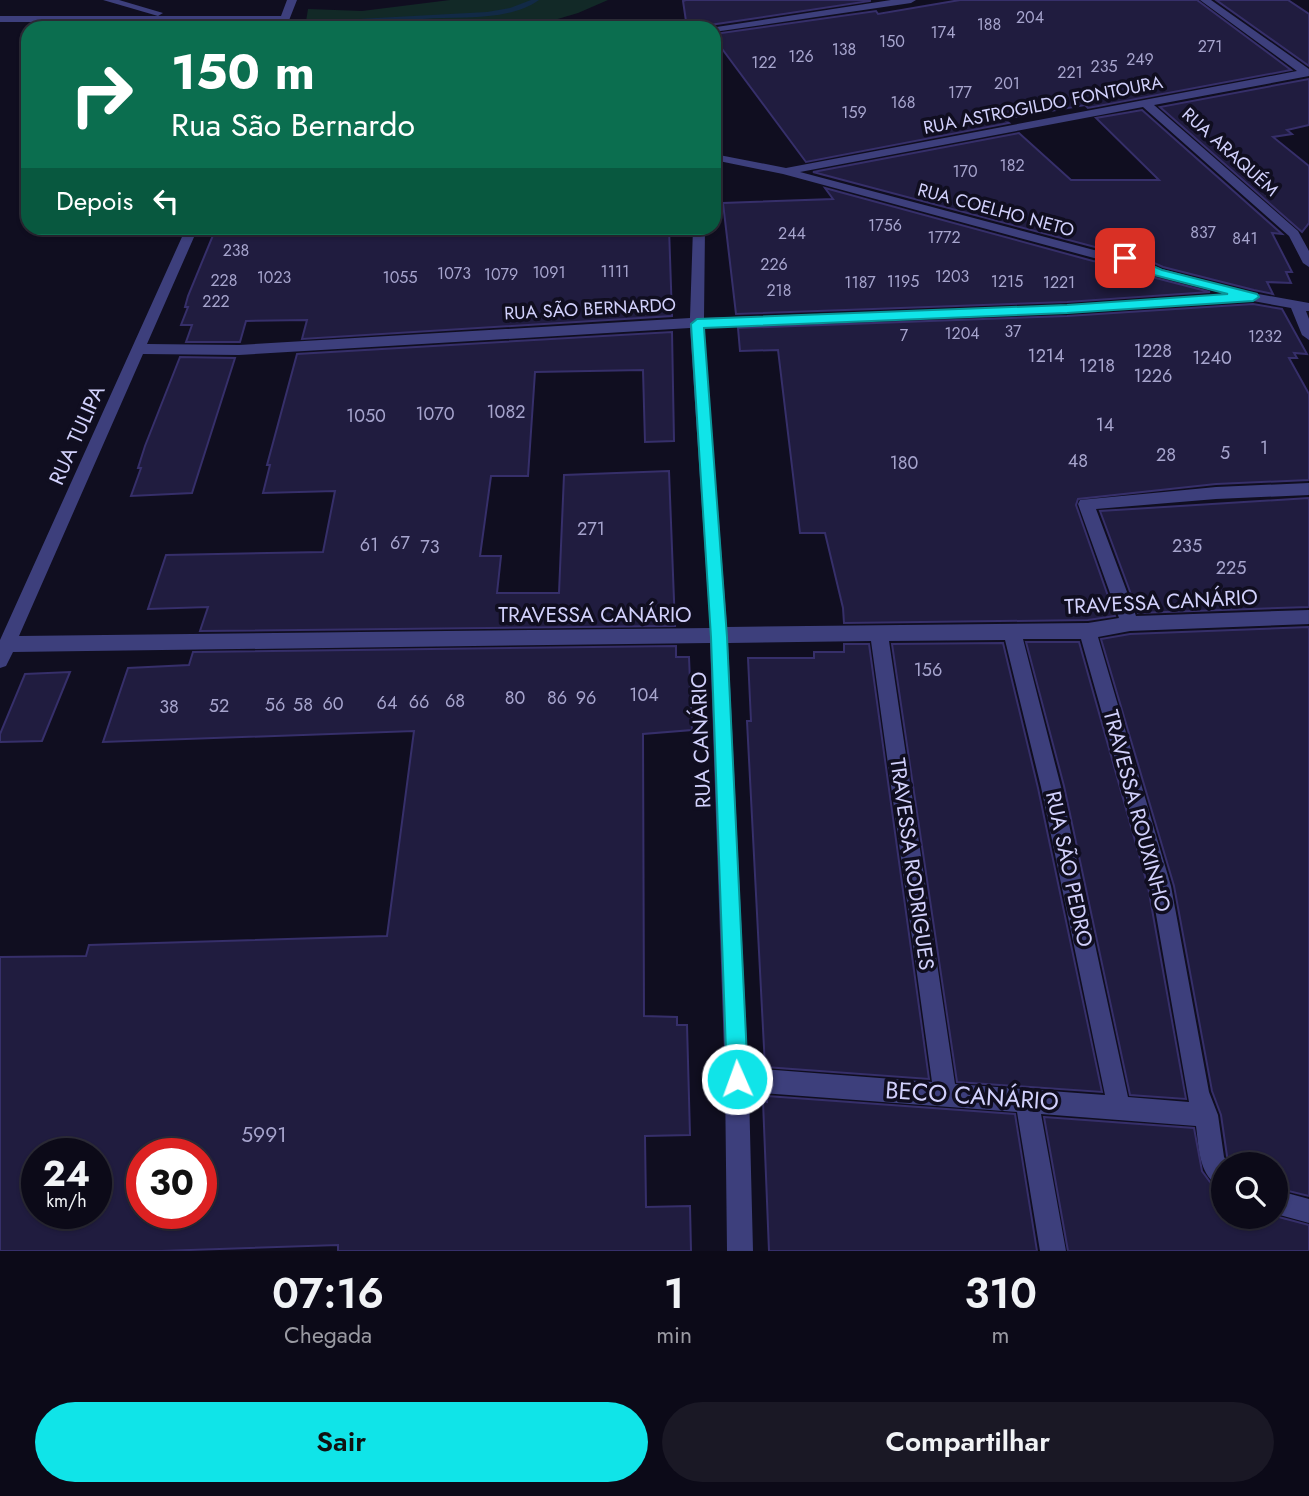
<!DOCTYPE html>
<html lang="pt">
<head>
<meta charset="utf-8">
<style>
	body { margin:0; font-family:Jost,sans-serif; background:#1a1825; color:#f1f3f6; height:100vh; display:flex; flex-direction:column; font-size:26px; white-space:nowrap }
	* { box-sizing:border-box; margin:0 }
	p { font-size:23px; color:#9a9aa2 }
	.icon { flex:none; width:38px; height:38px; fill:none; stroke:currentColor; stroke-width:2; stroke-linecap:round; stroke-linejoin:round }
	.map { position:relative; height:1251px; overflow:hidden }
	.details { display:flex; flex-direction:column; background:#0c0a18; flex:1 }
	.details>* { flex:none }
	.guide { position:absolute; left:21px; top:21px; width:700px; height:214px; border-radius:21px; box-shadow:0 2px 5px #0004,0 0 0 2px #2c2b37; background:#0b6e4f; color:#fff; overflow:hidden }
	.buttons { position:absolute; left:1211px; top:1152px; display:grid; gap:14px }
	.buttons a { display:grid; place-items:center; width:77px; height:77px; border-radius:50%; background:#0c0a18; box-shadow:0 2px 5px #0004,0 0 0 2px #2c2b37; font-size:35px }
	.speed { position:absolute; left:21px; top:1138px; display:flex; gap:14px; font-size:35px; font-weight:700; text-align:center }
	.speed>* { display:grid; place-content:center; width:91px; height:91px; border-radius:50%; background:#0c0a18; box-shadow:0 2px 5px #0004,0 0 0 2px #2c2b37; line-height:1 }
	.speed small { font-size:18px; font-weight:400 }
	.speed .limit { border:10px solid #d22; background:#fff; color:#111 }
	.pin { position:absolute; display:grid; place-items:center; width:60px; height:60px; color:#fff; margin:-30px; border-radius:14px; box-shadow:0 4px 10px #0006 }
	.me { position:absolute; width:77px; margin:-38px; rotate:358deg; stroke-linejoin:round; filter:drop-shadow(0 0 5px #0008) }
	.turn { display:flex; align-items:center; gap:24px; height:147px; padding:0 35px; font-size:32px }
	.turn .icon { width:91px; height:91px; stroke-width:2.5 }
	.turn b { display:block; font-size:49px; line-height:60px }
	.then { display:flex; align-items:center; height:66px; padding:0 35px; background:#0003; gap:14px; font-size:26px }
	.eta { display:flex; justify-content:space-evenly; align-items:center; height:119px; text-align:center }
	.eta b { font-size:42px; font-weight:600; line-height:49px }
	.action { display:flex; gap:14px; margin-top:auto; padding:14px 35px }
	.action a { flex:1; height:80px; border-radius:42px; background:#10e4e8; color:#111; font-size:28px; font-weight:600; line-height:80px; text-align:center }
	.action a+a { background:#1a1825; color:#f1f3f6 }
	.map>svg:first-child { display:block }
</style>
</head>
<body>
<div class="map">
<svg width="1309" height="1251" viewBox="0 0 1309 1251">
	<rect width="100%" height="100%" fill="#100e20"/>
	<!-- green -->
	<polygon fill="#122927" points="450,0 608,0 578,13 527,28 305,28 308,9 362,11"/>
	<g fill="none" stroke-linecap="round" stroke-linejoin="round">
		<!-- stream -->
		<path fill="#122a46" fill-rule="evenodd" d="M531,0H539C508,22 460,16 423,19C383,22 343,26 303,26L300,24L303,22L487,12L510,8Z"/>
	</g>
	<!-- building -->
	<g fill="#201c3f" stroke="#362f6a" stroke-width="2" fill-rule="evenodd">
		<polygon points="686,0 870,0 870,1 710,25 707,28 687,28 683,1"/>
		<polygon points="960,0 1197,0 1291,70 1088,108 1085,105 1004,119 1009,123 806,162 714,38 714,34 876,11 878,14"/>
		<polygon points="1216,0 1288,0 1309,14 1309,66"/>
		<polygon points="1309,79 1309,125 1287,130 1292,134 1273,137 1309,166 1309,223 1302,232 1160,107"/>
		<polygon points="1142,110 1282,234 1272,233 1292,272 1286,272 1291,283 1267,282 1273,294 1254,290 1163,267 1130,252 1095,247 813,172 1019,133 1071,180 1159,180 1096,118"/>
		<polygon points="825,188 1093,261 1121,265 1152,277 1210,292 1067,302 736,314 723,203 833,199"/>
		<polygon points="216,228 669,228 672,316 302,339 307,320 246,321 240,342 186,342 192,325 181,325 188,307 185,307 188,296"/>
		<polygon points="1253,304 1282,309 1307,354 1294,353 1297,358 1289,358 1309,394 1309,480 1216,484 1078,499 1076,505 1115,616 1088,620 844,623 843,608 825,533 800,533 778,350 740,351 738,328 1067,316"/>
		<polygon points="672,332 674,441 645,442 643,370 535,372 528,476 491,476 480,556 501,556 497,593 559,593 564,475 669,471 675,626 200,631 208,607 148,609 166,555 323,552 335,491 263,493 270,465 267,465 297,354"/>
		<polygon points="180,357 235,358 192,493 131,496 141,468 138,468 145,446"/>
		<polygon points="1309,498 1309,607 1138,613 1100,511"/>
		<polygon points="1309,627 1309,1196 1276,1188 1276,1164 1231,1164 1227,1156 1221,1115 1212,1091 1174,886 1101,639 1130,634"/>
		<polygon points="1026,642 1079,642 1148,887 1186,1099 1130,1095 1064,786"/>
		<polygon points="1003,643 1038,788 1102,1092 957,1082 892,644"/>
		<polygon points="844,644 869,644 929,1079 765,1067 747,721 751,721 748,658 814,658 814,652 844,652"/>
		<path d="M676,646V657H689L692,730L643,734L644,1016L677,1017V1025H687L690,1135L645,1136L646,1207L690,1206L691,1251H338V1245L161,1251H0V957L86,956L89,945L387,936L414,731L103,742L128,668L189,665L193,652ZM37,1153H96V1213H37ZM142,1153H201V1213H142Z"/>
		<polygon points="70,672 42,741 0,742 0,734 25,674"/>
		<polygon points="767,1096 1015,1114 1037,1251 769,1251 763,1101 767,1102"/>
		<polygon points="1044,1117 1194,1128 1202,1171 1213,1186 1223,1191 1223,1216 1275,1216 1309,1225 1309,1251 1068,1251"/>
	</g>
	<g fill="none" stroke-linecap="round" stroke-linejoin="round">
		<!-- minor -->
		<g fill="#3d3f7c" fill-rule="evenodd">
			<polygon points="103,0 119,0 163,13 158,16"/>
			<polygon points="287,0 297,0 286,28 276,28 278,22 0,22 0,16 281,16"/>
			<polygon points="891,0 916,0 911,3 714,32 714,28 710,28"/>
			<path d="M1200,0H1211L1309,69V76L1154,105L1298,231L1309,251V267L1303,263L1289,236L1143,107L800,172L1094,250L1130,255L1162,269L1253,293L1309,303V311H1306L1309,319V340L1302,335L1291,308L1253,301L1067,313L704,327L727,627L1088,623L1119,618L1078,504L1080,500L1216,487L1309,483V495L1216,499L1096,509L1136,616L1309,610V624L1130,631L1098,637L1171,886L1209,1092L1218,1115L1224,1157L1229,1164H1223V1188C1199,1179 1199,1148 1196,1126L1041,1114L1066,1251H1040L1017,1112L749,1092L753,1251H727L725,1079L710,643L13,652L6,666L0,668V640L186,228H198L147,344L239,345L690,318L693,228H705L704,318L1067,305L1226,294L1153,275L1122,262L1094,258L783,174L714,160V154L786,168L1297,71ZM690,328L710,628L19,636L143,354L239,355ZM1023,639H1081L1151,886L1189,1102L1128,1097L1061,787ZM1005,640L1041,787L1105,1095L955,1084L889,641ZM871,641L932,1082L748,1068L728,643Z"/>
			<polygon points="1276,1190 1309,1199 1309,1223 1276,1214"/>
		</g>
	</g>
	<!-- route -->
	<polygon fill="#10e4e8" stroke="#0a9497" stroke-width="2" points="1125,254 1162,270 1257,294 1259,297 1253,301 1067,313 704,328 727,637 748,1079 745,1087 737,1090 730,1087 727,1079 711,637 691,324 697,319 1067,305 1228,294 1154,275 1121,261 1121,255"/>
	<g text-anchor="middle" stroke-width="7" stroke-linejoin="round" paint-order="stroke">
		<!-- far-number labels -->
		<g font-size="16" fill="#a6a4cd">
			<text x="1030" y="23">204</text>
			<text x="989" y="30">188</text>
			<text x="943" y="38">174</text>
			<text x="892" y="47">150</text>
			<text x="1210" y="52">271</text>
			<text x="844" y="55">138</text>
			<text x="801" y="62">126</text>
			<text x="1140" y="65">249</text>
			<text x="764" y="68">122</text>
			<text x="1104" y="72">235</text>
			<text x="1070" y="78">221</text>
			<text x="1007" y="89">201</text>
			<text x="960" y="98">177</text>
			<text x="903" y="108">168</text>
			<text x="854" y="118">159</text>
			<text x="1012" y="171">182</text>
			<text x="965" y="177">170</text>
			<text x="885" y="231">1756</text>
			<text x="1203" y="238">837</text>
			<text x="792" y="239">244</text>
			<text x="944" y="243">1772</text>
			<text x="1245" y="244">841</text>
			<text x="236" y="256">238</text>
			<text x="774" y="270">226</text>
			<text x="615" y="277">1111</text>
			<text x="549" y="278">1091</text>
			<text x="454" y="279">1073</text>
			<text x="501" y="280">1079</text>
			<text x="952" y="282">1203</text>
			<text x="274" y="283">1023</text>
			<text x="400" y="283">1055</text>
			<text x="224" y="286">228</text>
			<text x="903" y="287">1195</text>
			<text x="1007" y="287">1215</text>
			<text x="860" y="288">1187</text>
			<text x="1059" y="288">1221</text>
			<text x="779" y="296">218</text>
			<text x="216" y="307">222</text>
			<text x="1013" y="337">37</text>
			<text x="962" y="339">1204</text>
			<text x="904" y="341">7</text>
			<text x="1265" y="342">1232</text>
		</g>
		<!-- far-street labels -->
		<g font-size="18" fill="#d2d1fc" stroke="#100e20">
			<text transform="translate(1043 105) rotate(-11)" y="6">RUA ASTROGILDO FONTOURA</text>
			<text transform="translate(1230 152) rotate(42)" y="6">RUA ARAQUÉM</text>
			<text transform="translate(996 210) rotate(15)" y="6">RUA COELHO NETO</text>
			<text transform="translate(590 309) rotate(-3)" y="6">RUA SÃO BERNARDO</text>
		</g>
		<!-- number labels -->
		<g font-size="18" fill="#a6a4cd">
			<text x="1153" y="357">1228</text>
			<text x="1046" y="362">1214</text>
			<text x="1212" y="364">1240</text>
			<text x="1097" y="372">1218</text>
			<text x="1153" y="382">1226</text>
			<text x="506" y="418">1082</text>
			<text x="435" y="420">1070</text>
			<text x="366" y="422">1050</text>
			<text x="1105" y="431">14</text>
			<text x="1264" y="454">1</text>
			<text x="1225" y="459">5</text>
			<text x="1166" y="461">28</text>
			<text x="1078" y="467">48</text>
			<text x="904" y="469">180</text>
			<text x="591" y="535">271</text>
			<text x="400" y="549">67</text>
			<text x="369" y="551">61</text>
			<text x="1187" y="552">235</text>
			<text x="430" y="553">73</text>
			<text x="1231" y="574">225</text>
			<text x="928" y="676">156</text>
			<text x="644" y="701">104</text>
			<text x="515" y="704">80</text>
			<text x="557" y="704">86</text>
			<text x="586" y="704">96</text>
			<text x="455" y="707">68</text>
			<text x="419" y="708">66</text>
			<text x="387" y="709">64</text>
			<text x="333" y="710">60</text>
			<text x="275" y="711">56</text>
			<text x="303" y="711">58</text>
			<text x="219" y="712">52</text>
			<text x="169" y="713">38</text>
		</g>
		<!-- street labels -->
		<g font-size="21" fill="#d2d1fc" stroke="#100e20">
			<text transform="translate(77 435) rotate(-66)" y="7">RUA TULIPA</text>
			<text transform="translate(1161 602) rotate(-3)" y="7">TRAVESSA CANÁRIO</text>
			<text x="595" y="622">TRAVESSA CANÁRIO</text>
			<text transform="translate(701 740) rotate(-92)" y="7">RUA CANÁRIO</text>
			<text transform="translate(1137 811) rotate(75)" y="7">TRAVESSA ROUXINHO</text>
			<text transform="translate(912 864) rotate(82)" y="7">TRAVESSA RODRIGUES</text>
			<text transform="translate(1069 869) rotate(78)" y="7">RUA SÃO PEDRO</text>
		</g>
		<!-- near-number labels -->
		<g font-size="21" fill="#a6a4cd">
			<text x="264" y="1142">5991</text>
		</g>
		<!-- near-street labels -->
		<g font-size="24" fill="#d2d1fc" stroke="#100e20">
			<text transform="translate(972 1096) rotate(4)" y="8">BECO CANÁRIO</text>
		</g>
	</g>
</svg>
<div class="buttons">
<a><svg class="icon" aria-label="search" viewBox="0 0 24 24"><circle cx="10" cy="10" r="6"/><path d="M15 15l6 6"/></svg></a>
</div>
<div class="speed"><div>24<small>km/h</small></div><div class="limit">30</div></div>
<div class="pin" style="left:1125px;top:258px;background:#d93025"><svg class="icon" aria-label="arrive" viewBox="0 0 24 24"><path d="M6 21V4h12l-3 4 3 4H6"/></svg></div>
<svg class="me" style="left:737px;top:1079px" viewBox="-20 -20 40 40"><circle r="17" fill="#10e4e8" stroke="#fff" stroke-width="3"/><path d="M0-11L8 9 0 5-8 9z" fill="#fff"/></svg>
<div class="guide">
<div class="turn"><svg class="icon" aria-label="right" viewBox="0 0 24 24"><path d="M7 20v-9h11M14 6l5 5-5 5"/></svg><div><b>150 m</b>Rua São Bernardo</div></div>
<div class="then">Depois<svg class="icon" aria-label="left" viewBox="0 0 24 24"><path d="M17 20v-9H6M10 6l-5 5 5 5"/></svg></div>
</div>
</div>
<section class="details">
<div class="eta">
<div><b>07:16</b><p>Chegada</p></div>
<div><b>1</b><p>min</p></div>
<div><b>310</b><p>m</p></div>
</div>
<div class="action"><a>Sair</a><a>Compartilhar</a></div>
</section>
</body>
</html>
